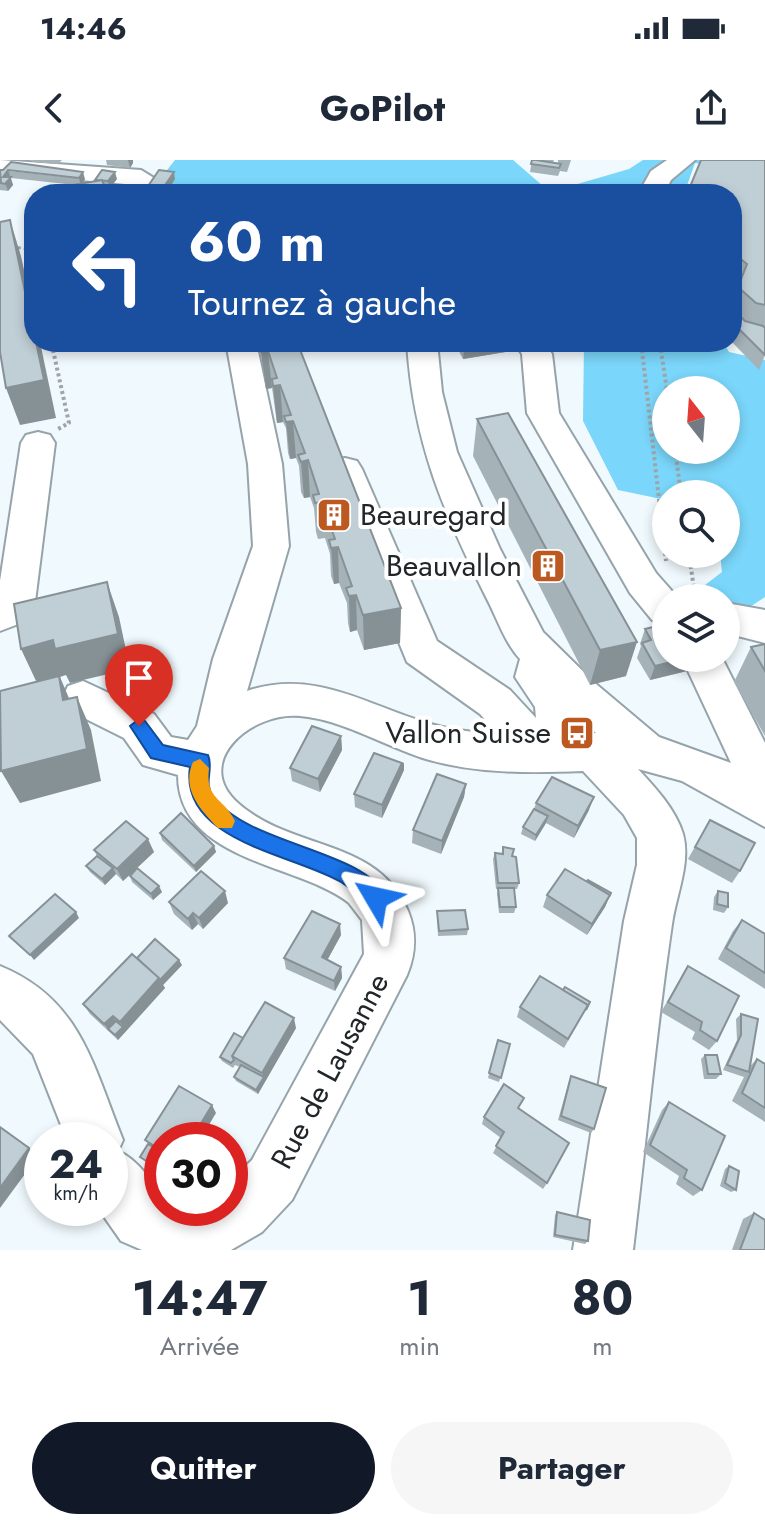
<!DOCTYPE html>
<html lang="fr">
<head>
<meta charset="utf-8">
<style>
	body { margin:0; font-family:Jost,sans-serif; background:#f6f6f7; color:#1f2937; height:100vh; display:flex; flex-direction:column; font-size:30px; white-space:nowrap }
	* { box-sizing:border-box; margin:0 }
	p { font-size:26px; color:#747a83 }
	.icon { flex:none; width:44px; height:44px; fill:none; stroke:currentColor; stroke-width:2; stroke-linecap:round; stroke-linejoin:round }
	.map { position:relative; height:1090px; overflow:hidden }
	.sheet { display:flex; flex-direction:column; background:#fff; flex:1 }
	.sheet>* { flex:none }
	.top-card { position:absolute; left:24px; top:24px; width:718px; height:168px; border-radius:32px; box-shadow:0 4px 12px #0003; background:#1a4fa0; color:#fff; overflow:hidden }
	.needle { width:52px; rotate:343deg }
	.controls { position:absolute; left:652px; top:216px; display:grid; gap:16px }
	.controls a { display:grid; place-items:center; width:88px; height:88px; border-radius:50%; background:#fff; box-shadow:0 4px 12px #0003; font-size:40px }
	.speed { position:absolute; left:24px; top:962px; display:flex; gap:16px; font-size:40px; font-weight:700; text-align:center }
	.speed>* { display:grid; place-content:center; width:104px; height:104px; border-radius:50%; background:#fff; box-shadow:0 4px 12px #0003; line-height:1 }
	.speed small { font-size:20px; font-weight:400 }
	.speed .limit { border:12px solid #d22; background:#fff; color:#111 }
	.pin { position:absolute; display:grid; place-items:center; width:68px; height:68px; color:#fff; margin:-82px -34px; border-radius:50% 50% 50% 0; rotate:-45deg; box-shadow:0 0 8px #0007 }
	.pin .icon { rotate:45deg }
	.me { position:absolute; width:88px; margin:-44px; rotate:306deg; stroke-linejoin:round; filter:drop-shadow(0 0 6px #0008) }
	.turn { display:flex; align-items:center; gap:28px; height:168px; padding:0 32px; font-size:36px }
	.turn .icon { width:104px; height:104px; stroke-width:2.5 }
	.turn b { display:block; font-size:56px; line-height:68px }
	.eta { display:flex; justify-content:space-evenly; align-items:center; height:136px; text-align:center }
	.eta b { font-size:48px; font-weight:700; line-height:56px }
	.primary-button { display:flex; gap:16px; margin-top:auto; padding:16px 32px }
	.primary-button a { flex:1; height:92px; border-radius:48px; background:#111827; color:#fff; font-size:32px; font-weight:700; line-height:92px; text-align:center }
	.primary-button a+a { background:#f6f6f7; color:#1f2937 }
	.status { display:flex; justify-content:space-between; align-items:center; height:56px; padding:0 40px; background:#fff; direction:ltr }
	.status svg { height:22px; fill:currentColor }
	header { display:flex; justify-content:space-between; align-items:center; height:104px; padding:0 32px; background:#fff; font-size:36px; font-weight:700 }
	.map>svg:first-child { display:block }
</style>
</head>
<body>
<div class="status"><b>14:46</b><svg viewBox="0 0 49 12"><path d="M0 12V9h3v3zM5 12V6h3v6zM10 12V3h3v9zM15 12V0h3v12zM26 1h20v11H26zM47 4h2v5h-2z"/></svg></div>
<header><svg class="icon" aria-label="back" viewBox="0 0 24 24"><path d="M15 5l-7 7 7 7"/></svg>GoPilot<svg class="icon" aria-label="share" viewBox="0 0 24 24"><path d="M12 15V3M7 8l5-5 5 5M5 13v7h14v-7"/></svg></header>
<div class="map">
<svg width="765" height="1090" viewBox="0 0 765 1090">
	<rect width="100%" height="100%" fill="#f0f9fd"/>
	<!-- forest -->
	<g fill="#7ad6fa" fill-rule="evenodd">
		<polygon points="175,0 513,0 550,32 629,9 643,0 765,0 765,10 695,3 684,34 148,34"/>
		<path d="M584,182H723L729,192L765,200V437L745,450L726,449V438H712L705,425L722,412L720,394H726V334H666V340L618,330L583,261ZM666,230H726V290H666Z"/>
	</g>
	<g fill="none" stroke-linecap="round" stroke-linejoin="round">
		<!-- minor casing -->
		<g stroke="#95a3aa" stroke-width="4">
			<g id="minor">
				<polygon points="0,0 141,10 154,18 144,34 122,34 125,24 0,13"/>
				<polygon points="667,0 695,0 671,20 664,34 638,34 651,11"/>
				<path d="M226,182H256L282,304L289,386L247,531C312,509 363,543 424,562C448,570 473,572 498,574L480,554L407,502L328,309L333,301L345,298L357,301L362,309L437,481L510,530L536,558L535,547L515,517L520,499C505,483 497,458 487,439C443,351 413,282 407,182H437L442,232L457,292L500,389L543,472L596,524L659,577L731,603L682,498H722L765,583V667L682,621L638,609C655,627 676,650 683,674C691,703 676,735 672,764C656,872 646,981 633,1090H573L624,761L637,705V678L624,655L583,611C532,613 476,614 426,599C384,586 344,560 300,556C253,551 190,602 239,644C293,691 378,678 408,751C417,773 416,793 407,815L292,1040L262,1072L231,1090H142L121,1081L98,1048H110V980H67L33,894L0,860V806C81,839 93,906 123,980L118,991C136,998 162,1029 162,1048H230V1021L252,1000L364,794L362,760L349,743C301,704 178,702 178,615L143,605L124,578L68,550L62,538L68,526L83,521L154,554L171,577L188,580L197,566L213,499L253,386L248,304ZM578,558L596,573L573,575Z"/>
				<polygon points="514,182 544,182 552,194 559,253 656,413 678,438 666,438 666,465 652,460 630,433 527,253 522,194"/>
				<polygon points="38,272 50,275 55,283 34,450 29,460 0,471 0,421 21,283 26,275"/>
				<polygon points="726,443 765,450 765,483 726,473"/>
			</g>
		</g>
		<!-- path-far2 -->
		<g stroke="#9ea5a9" stroke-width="3" stroke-dasharray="3 3" stroke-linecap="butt">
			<polyline points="0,85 34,90"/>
			<polyline points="51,182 53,192"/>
			<polyline points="641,182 642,192"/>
			<polyline points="660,182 661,192"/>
		</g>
		<!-- path-far1 -->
		<g stroke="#9ea5a9" stroke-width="4" stroke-dasharray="3 3" stroke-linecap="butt">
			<polyline points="53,190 69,263 58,269"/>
			<polyline points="642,190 666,401"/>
			<polyline points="661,190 667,230"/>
			<polyline points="675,290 681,334"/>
			<polyline points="689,394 694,429"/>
		</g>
		<!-- path -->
		<polyline stroke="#9ea5a9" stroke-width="5" stroke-dasharray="4 4" stroke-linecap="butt" points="693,427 695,438"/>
		<!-- minor -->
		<use href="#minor" fill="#fff" fill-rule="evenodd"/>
	</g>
	<!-- wall -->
	<g fill="#a5b2b8">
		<polygon points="32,0 62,0 58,4 32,2"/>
		<polygon points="106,0 133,0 133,3 130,8 107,5"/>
		<polygon points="532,0 554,0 553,2 558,3 558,0 571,0 567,12 560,11 558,16 530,12"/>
		<polygon points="765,0 765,195 759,210 732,182 732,145 736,131 732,128 732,34"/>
		<polygon points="0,10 85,19 82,24 95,22 95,20 117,19 109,29 105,28 107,34 69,34 67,26 75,25 11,18 13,25 8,31 0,30"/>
		<polygon points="262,182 297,182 401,448 400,483 364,490 357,470 350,472 348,463 347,443 339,423 334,424 331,416 330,394 325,378 318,379 316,372 314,348 310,337 304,338 301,332 299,306 296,298 290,299 288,293 286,268 283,262 277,263 272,228 266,229 260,187 262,186"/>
		<polygon points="454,182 524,182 523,189 463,199"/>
		<polygon points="477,259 626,516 590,525 473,296"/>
		<polygon points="645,469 687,511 650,520 637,498 641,486 640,484"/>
		<polygon points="765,484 765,576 734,522 751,487"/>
		<polygon points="341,576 342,590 320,632 292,621 290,608"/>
		<polygon points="404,610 382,658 355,647 354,634"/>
		<polygon points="466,624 464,637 441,694 412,683 413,670"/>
		<polygon points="536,643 589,650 574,678 546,663 535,681 521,674 523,667 534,649"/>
		<polygon points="710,660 740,711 732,723 688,699"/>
		<polygon points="160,673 214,686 216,692 196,712 162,680"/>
		<polygon points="503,687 512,696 519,723 517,729 514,729 516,747 514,753 499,753 497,734 498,729 496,729 493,699 495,693 502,694"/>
		<polygon points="94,690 154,692 123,721 116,714 105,725 90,712 86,706 97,696"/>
		<polygon points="130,716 162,732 153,740 132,722"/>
		<polygon points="587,721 611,733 605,747 587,775 543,747 547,735"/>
		<polygon points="718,731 728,747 724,753 713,750 714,737"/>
		<polygon points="169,742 228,743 203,769 198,764 192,770 174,754"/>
		<polygon points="437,751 468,769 467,775 438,776"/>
		<polygon points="742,760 765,773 765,829 718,799 733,771"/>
		<polygon points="341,775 327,800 341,807 342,818 335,831 286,809 284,798"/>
		<polygon points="137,798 182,805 163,825 165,828 118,880 90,854 83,844"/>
		<polygon points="688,806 717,881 709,890 692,879 695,872 661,852"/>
		<polygon points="563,830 590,842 564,888 517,857 520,847"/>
		<polygon points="741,854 750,906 757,899 765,904 765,962 732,941 744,917 723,910 737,880 736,859"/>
		<polygon points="296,868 258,934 236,921 234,917 240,907 235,905 233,908 222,901 220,897 243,878"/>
		<polygon points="498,880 510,884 499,922 488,918"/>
		<polygon points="705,895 721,914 716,919 704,919 701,899"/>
		<polygon points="571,916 594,969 591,973 558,960 569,921"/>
		<polygon points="669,942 702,1030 693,1036 676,1024 679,1016 643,992 662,950"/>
		<polygon points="519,948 547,1023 543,1029 493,993 501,978 482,964 484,957"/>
		<polygon points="729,1006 736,1030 731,1032 720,1026 725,1009"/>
		<polygon points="557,1052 588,1081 585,1084 553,1077 555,1055"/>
		<polygon points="754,1053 765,1090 732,1090 743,1059"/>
	</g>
	<!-- shaded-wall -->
	<g fill="#869196">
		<polygon points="128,0 133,0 133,3 130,8"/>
		<polygon points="8,10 13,25 8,31 3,17"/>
		<polygon points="83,12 85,19 81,26 79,18"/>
		<polygon points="115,12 117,19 109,29 108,21"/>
		<polygon points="174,12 175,19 166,34 159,34"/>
		<polygon points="10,60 21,96 34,156 34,175"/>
		<polygon points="36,182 40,182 56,258 20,265 6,228"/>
		<polygon points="465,182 524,182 523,189 463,199"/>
		<polygon points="268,191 272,228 266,229 261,192"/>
		<polygon points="280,225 283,262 277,263 273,226"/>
		<polygon points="293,261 296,298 290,299 286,262"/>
		<polygon points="308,300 310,337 304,338 301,302"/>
		<polygon points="338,387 339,423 334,424 331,388"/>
		<polygon points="107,422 119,457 130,509 70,523 66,515 60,517 74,550 63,540 37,523 21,489"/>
		<polygon points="356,435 357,470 350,472 349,436"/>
		<polygon points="401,448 400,483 364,490 363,455"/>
		<polygon points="637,482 626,516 590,525 600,490"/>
		<polygon points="687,498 692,498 687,511 650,520 655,506"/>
		<polygon points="77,537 91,570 101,621 20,643 1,611"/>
		<polygon points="341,576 342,590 320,632 318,619"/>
		<polygon points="402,603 404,603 404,610 382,658 382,645"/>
		<polygon points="466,624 464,637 441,694 442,681"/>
		<polygon points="594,637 589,650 574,678 578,666"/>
		<polygon points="548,656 546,663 535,681 536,675"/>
		<polygon points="148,679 154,692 123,721 117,709"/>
		<polygon points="214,686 216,692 196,712 194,706"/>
		<polygon points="113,708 116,714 105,725 102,719"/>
		<polygon points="159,726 162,732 153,740 151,734"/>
		<polygon points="225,731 228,743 203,769 199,758"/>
		<polygon points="611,733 605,747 587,775 592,764"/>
		<polygon points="76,752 79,758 34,800 30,795"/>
		<polygon points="193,753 198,764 192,770 188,759"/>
		<polygon points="340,764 341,775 323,808 322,797"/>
		<polygon points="179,800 182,805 163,825 165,828 118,880 115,875 123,867 120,862 159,818"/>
		<polygon points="341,807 342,818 335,831 334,821"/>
		<polygon points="113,856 119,866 108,869 104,864"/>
		<polygon points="294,858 296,868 258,934 256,930 264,917 262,913"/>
		<polygon points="212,945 216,953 200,980 191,980"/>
		<polygon points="29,988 39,995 0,1048 0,1028"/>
	</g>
	<!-- building -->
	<g fill="#c0cfd6" stroke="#869196" stroke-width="2">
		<polygon points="532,0 536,0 561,4 559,8 531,4"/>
		<polygon points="701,0 765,0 765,145 756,143 738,127 747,104 732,92 732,34 687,34"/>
		<polygon points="11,2 83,12 79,18 8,10 3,17 11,17 5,24 1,23 0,10 3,10"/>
		<polygon points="102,10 115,12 108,21 95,20"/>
		<polygon points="159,10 174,12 159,34 144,32"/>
		<polygon points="102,20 107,32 89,34 70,34 67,26"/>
		<polygon points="10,60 34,175 34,182 36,182 44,220 6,228 0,192 0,62"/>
		<polygon points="732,148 745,161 763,166 765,168 765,195 732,162"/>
		<polygon points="264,182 297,182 401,448 363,455 356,435 349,436 346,428 352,426 338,387 331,388 329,380 335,379 322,342 315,343 313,335 319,334 308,300 301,302 298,295 305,293 293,261 286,262 284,256 291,255 280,225 273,226 272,219 277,218 268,191 261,192 260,187 265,186"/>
		<polygon points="508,253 637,482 600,490 477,259"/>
		<polygon points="107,422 118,474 55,489 53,480 21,489 14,444"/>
		<polygon points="666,464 666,498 687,498 655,506 642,483 651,480 645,469"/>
		<polygon points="765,484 765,511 751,487"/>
		<polygon points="59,516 63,540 77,537 87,589 1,611 0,531"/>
		<polygon points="312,566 341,576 318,619 290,608"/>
		<polygon points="374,593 402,603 382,645 354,634"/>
		<polygon points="437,614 466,624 442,681 413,670"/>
		<polygon points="552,617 594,637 578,666 536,643"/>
		<polygon points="534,649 548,656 536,675 523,667"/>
		<polygon points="181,653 214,686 194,706 160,673"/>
		<polygon points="710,660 755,683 740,711 695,687"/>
		<polygon points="126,661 148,679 117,709 94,690"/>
		<polygon points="503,687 514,689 512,696 516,697 519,723 498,723 495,693 503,694"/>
		<polygon points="97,696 113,708 102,719 86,706"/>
		<polygon points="137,708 159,726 151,734 130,716"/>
		<polygon points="565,709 610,735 592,764 547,735"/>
		<polygon points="201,711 225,731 199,758 193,753 188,759 169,742"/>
		<polygon points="588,720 611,733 610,735 587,721"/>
		<polygon points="498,728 514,728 516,747 500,747"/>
		<polygon points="718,731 728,733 728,747 717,744"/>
		<polygon points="55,734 76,752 30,795 9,776"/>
		<polygon points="465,750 468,769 439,771 437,751"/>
		<polygon points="312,751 340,764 322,797 341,807 334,821 284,798"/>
		<polygon points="742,760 765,774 765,813 726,788"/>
		<polygon points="155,779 179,800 160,820 137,798"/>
		<polygon points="132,794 159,818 120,862 113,856 104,864 83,844"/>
		<polygon points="688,806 739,836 717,881 700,870 702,862 668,842"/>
		<polygon points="540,816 588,845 568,879 520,847"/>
		<polygon points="565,827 590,842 586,850 588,845 563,830"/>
		<polygon points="265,842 294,858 262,913 232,896"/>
		<polygon points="741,854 758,859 749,912 727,905 741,875"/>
		<polygon points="116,861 123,867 115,875 108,869"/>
		<polygon points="234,873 243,878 232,896 234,900 231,903 220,897"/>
		<polygon points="498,880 510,884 501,918 489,913"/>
		<polygon points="705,895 717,895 721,914 708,914"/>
		<polygon points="757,899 765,904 765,948 742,933"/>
		<polygon points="241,905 264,917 256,930 234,917"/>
		<polygon points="571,916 606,928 594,969 561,956"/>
		<polygon points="504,924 524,938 518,948 569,983 547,1023 496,986 504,972 484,957"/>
		<polygon points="179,926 212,945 191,980 162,980 162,991 145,980"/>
		<polygon points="669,942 725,976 702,1030 684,1018 687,1010 650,985"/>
		<polygon points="0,967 29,988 0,1028"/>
		<polygon points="148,984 162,992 162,1011 140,997"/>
		<polygon points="729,1006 739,1011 736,1030 725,1023"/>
		<polygon points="557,1052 590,1060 588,1081 555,1075"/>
		<polygon points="754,1053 765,1060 765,1090 740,1090"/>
	</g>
	<!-- route -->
	<path fill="#1a73e8" stroke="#114b97" stroke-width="2" d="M139,559L145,561L163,585L208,595C214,609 203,623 213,636C248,686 365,689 387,738L384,744L376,747C362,742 354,730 341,722C293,694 179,681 190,607L151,598L130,566Z"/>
	<!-- slow -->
	<path fill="#f59e0b" d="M200,599L209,608C205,640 223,637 235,661L232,668H218C200,649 181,629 193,602Z"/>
	<!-- icons -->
	<defs>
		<g id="building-square" transform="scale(1.8)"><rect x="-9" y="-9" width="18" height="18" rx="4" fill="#bc5921" stroke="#fff"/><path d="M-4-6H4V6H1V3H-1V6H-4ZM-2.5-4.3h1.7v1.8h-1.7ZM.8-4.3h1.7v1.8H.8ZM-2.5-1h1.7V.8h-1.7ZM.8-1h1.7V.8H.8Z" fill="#fff"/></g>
		<g id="bus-square" transform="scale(1.8)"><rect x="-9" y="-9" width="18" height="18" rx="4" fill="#bc5921" stroke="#fff"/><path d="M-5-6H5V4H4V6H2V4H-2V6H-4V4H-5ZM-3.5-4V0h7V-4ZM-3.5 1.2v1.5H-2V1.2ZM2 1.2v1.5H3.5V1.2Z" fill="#fff"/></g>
	</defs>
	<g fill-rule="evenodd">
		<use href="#building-square" x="334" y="355"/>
		<use href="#building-square" x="548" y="406"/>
		<use href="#bus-square" x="577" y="573"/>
	</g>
	<g text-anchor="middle" stroke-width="8" stroke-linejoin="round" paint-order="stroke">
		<!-- poi labels -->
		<g font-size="30" fill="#212629" stroke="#fff" text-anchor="end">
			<text x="360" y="365" text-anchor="start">Beauregard</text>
			<text x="522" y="416">Beauvallon</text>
			<text x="551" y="583">Vallon Suisse</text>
		</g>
		<!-- street labels -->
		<g font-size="30" fill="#212629" stroke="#fff">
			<text transform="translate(330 911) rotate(-62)" y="10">Rue de Lausanne</text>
		</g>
	</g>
</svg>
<div class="controls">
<a><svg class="needle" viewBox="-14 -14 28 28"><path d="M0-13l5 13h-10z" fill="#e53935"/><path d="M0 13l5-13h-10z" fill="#747a83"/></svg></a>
<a><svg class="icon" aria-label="search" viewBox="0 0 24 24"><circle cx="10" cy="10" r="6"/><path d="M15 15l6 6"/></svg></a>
<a><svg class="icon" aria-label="layers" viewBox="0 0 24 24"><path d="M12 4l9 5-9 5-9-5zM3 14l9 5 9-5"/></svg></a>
</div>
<div class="speed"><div>24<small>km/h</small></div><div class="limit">30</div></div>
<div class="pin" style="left:139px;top:566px;background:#d93025"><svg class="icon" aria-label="arrive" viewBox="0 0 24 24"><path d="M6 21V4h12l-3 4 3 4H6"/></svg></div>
<svg class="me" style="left:376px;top:738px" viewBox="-20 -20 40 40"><path d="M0-17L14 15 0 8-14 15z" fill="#1a73e8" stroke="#fff" stroke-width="4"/></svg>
<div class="top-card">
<div class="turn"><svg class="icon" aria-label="left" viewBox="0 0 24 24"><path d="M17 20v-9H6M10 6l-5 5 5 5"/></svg><div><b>60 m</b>Tournez à gauche</div></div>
</div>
</div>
<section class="sheet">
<div class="eta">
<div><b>14:47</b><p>Arrivée</p></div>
<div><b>1</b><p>min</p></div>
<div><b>80</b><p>m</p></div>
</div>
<div class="primary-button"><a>Quitter</a><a>Partager</a></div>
</section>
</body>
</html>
